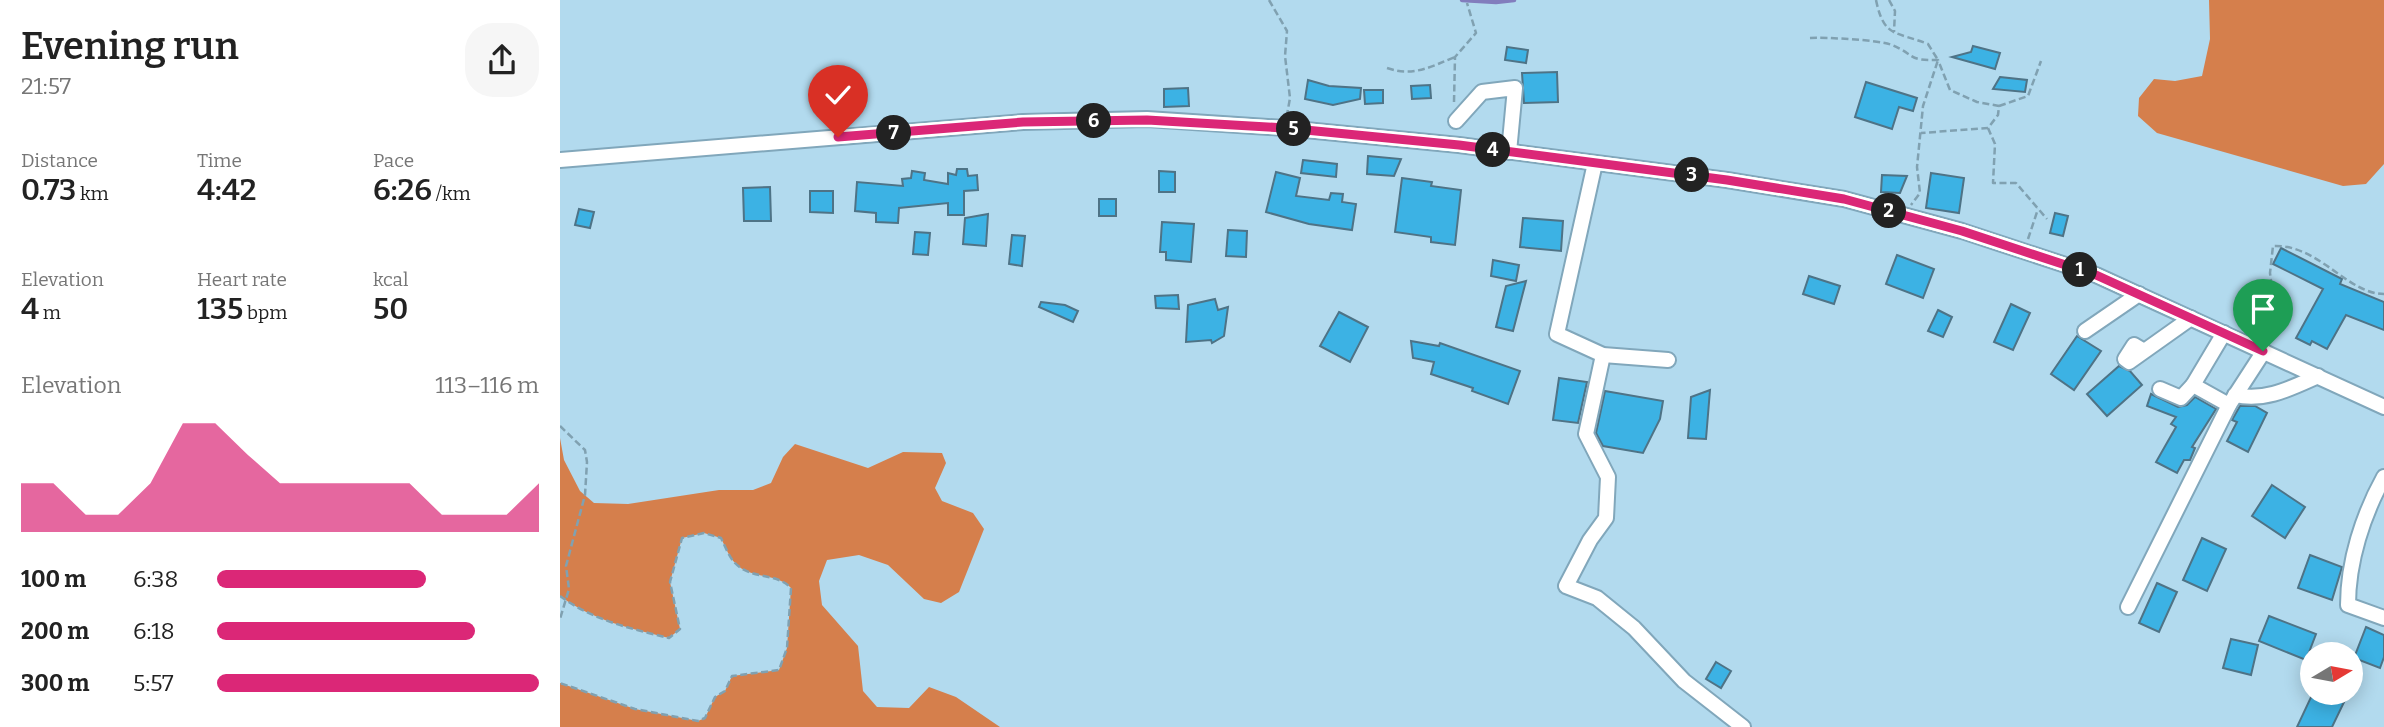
<!DOCTYPE html>
<html lang="en">
<head>
<meta charset="utf-8">
<style>
  body { margin:0; font-family:Bitter,serif; background:#f6f6f6; color:#222; height:100vh; display:flex; flex-direction:column; font-size:26px; white-space:nowrap }
  * { box-sizing:border-box; margin:0 }
  p { font-size:23px; color:#767676 }
  .icon { flex:none; width:38px; height:38px; fill:none; stroke:currentColor; stroke-width:2; stroke-linecap:round; stroke-linejoin:round }
  .map { position:relative; flex:1; overflow:hidden }
  .side { display:flex; flex-direction:column; background:#fff; width:560px }
  .side>* { flex:none }
  .needle { width:46px; rotate:80deg }
  .controls { position:absolute; left:1740px; top:642px; display:grid; gap:14px }
  .controls a { display:grid; place-items:center; width:63px; height:63px; border-radius:50%; background:#fff; box-shadow:0 4px 18px #0003; font-size:35px }
  .pin { position:absolute; display:grid; place-items:center; width:60px; height:60px; color:#fff; margin:-72px -30px; border-radius:50% 50% 50% 0; rotate:-45deg; box-shadow:0 0 7px #0007 }
  .pin .icon { rotate:45deg }
  .km { position:absolute; width:35px; height:35px; margin:-18px; border-radius:50%; background:#222; color:#fff; font-size:19px; line-height:35px; text-align:center }
  .round { display:grid; place-items:center; flex:none; width:74px; height:74px; border-radius:28px; background:#f6f6f6 }
  .overview { display:flex; align-items:center; justify-content:space-between; height:119px; padding:0 21px }
  h1 { font-size:38px; font-weight:600; line-height:52px }
  .stats { display:grid; grid-template-columns:repeat(3,1fr); gap:10px; height:119px; padding:7px 21px }
  .stats div { display:grid; align-content:center }
  .stats b { font-size:30px; font-weight:600 }
  .stats small { font-size:19px; font-weight:400 }
  .stats p { font-size:19px }
  .chart { height:196px; padding:14px 21px }
  .chart p { display:flex; justify-content:space-between }
  .chart svg { width:100%; height:126px; margin-top:7px; fill:#db2777; opacity:.7 }
  ul { padding:0 21px; list-style:none; font-size:23px }
  li { display:grid; grid-template-columns:112px 84px 1fr; align-items:center; height:52px }
  li i { height:18px; border-radius:9px; background:#db2777 }
  main { display:flex; flex:1; min-height:0 }
  .map>svg:first-child { display:block }
  .forest { fill:#d57f4c }
  .lines { fill:none; stroke-linecap:round; stroke-linejoin:round }
  .stream { stroke:#827dbd; stroke-width:4.5 }
  .building { fill:#3cb2e4; stroke:#4e7386; stroke-width:2 }
  .minor-casing { stroke:#81a7bb; stroke-width:18 }
  .path { stroke:#80a1b1; stroke-width:2.5; stroke-dasharray:7 3.5; stroke-linecap:butt }
  .minor { stroke:#fff; stroke-width:14 }
  .route-casing { stroke:#fff; stroke-width:14 }
  .route { stroke:#db2777; stroke-width:9 }
</style>
</head>
<body>
<main>
<section class="side">
<div class="overview"><div><h1>Evening run</h1><p>21:57</p></div><a class="round"><svg class="icon" aria-label="share" viewBox="0 0 24 24"><path d="M12 15V3M7 8l5-5 5 5M5 13v7h14v-7"/></svg></a></div>
<div class="stats">
<div><p>Distance</p><b>0.73<small> km</small></b></div>
<div><p>Time</p><b>4:42</b></div>
<div><p>Pace</p><b>6:26<small> /km</small></b></div>
</div>
<div class="stats">
<div><p>Elevation</p><b>4<small> m</small></b></div>
<div><p>Heart rate</p><b>135<small> bpm</small></b></div>
<div><p>kcal</p><b>50</b></div>
</div>
<div class="chart"><p><span>Elevation</span>113–116 m</p>
<svg viewBox="0 0 160 44" preserveAspectRatio="none"><path d="M0 44V27L10 27L20 38L30 38L40 27L50 6L60 6L70 17L80 27L90 27L100 27L110 27L120 27L130 38L140 38L150 38L160 27V44z"/></svg>
</div>
<ul>
<li><b>100 m</b>6:38<i style="width:65%"></i></li>
<li><b>200 m</b>6:18<i style="width:80%"></i></li>
<li><b>300 m</b>5:57<i style="width:100%"></i></li>
</ul>
</section>
<div class="map">
<svg width="1824" height="727" viewBox="0 0 1824 727">
  <rect width="100%" height="100%" fill="#b2daee"/>
  <g class="forest">
    <path d="M1649 0H1824V164L1806 184 1783 186 1597 133 1578 116 1579 98 1594 79 1615 81 1642 76 1650 39Z"/>
    <path d="M0 438 4 460 20 491 34 503 68 504 159 490H193L211 483 223 457 235 444 308 468 343 452 382 453 386 463 375 488 382 501 413 513 424 529 399 592 381 603 364 599 328 565 299 555 267 560 259 581 262 605 298 646 303 691 317 707 349 708 369 687 396 697 440 727H0V683L75 709 138 721 145 718 155 697 165 691 172 676 219 670 227 648 231 588C216 572 191 580 175 563 169 557 165 546 161 538L144 533 122 538 110 582 120 629 109 638C72 629 32 620 0 596Z"/>
  </g>
  <g class="lines">
    <path class="stream" d="M902 0 936 2 954 0"/>
  </g>
  <g class="building">
    <path d="M1413 46 1440 53 1435 69 1392 57 1411 52Z"/>
    <path d="M947 47 968 50 966 63 945 60Z"/>
    <path d="M997 72 998 102 964 103 962 73Z"/>
    <path d="M1440 77 1467 80 1465 92 1433 89Z"/>
    <path d="M748 80 769 86 801 88 800 99 773 105 745 99Z"/>
    <path d="M1306 82 1357 98 1353 111 1339 107 1332 129 1295 117Z"/>
    <path d="M870 85 871 98 852 99 851 86Z"/>
    <path d="M628 88 629 106 604 107V89Z"/>
    <path d="M804 90H823V103L805 104Z"/>
    <path d="M808 156 841 159 834 176 807 174Z"/>
    <path d="M743 160 777 164 776 177 741 173Z"/>
    <path d="M397 169H407L408 176 417 175 418 190 404 191V215H388V203L339 208 338 223 316 222V213L295 211 297 182 343 186 342 179 351 178 352 171 365 173 364 180 388 184V173L396 175Z"/>
    <path d="M599 171 615 172V192H599Z"/>
    <path d="M716 172 740 178 736 196 769 200 771 193 783 194 782 202 796 204 792 230 749 224 706 212Z"/>
    <path d="M1371 173 1404 178 1399 213 1366 208Z"/>
    <path d="M1322 175 1347 176 1340 193 1321 192Z"/>
    <path d="M842 178 872 182 871 186 901 190 895 245 871 242V237L835 232Z"/>
    <path d="M210 187 211 221H184L183 188Z"/>
    <path d="M250 191H273V213L250 212Z"/>
    <rect x="539" y="199" width="17" height="17"/>
    <path d="M19 209 34 212 30 228 15 225Z"/>
    <path d="M1495 213 1508 216 1503 236 1490 233Z"/>
    <path d="M428 214 426 246 403 244 405 218Z"/>
    <path d="M963 218 1003 221 1001 251 960 247Z"/>
    <path d="M602 222 634 224 631 262 606 260V252H600Z"/>
    <path d="M668 230 687 231 686 257 666 256Z"/>
    <path d="M355 232 370 233 368 255 353 254Z"/>
    <path d="M452 235 465 236 462 266 449 264Z"/>
    <path d="M1721 248 1782 279 1780 284 1824 302V330L1786 315 1767 349 1752 341 1750 345 1736 338 1763 289 1713 264Z"/>
    <path d="M1337 255 1374 269 1363 298 1326 284Z"/>
    <path d="M933 260 959 265 956 281 931 276Z"/>
    <path d="M1249 276 1280 286 1274 304 1243 294Z"/>
    <path d="M966 281 953 331 936 327 946 286Z"/>
    <path d="M618 295 619 309 596 308 595 296Z"/>
    <path d="M655 299 658 310 668 307 664 336 652 343 651 340 626 342 628 305Z"/>
    <path d="M481 302 505 305 518 311 513 322 479 307Z"/>
    <path d="M1451 304 1470 313 1453 350 1434 342Z"/>
    <path d="M1378 310 1392 317 1383 337 1368 331Z"/>
    <path d="M779 312 808 327 790 362 760 346Z"/>
    <path d="M1517 336 1541 351 1514 390 1491 374Z"/>
    <path d="M851 341 879 346 880 343 960 371 948 404 912 391 913 388 871 374 874 362 853 358Z"/>
    <path d="M1559 366 1570 371 1582 385 1547 416 1527 394Z"/>
    <path d="M999 378 1027 382 1018 423 993 420Z"/>
    <path d="M1150 390 1146 439 1128 438 1131 397Z"/>
    <path d="M1045 391 1103 401 1100 419 1083 453 1043 446 1036 433Z"/>
    <path d="M1591 394 1618 407 1627 405 1635 397 1656 409 1632 447 1635 448 1630 460H1624L1617 473 1596 462 1616 427 1611 424 1616 417 1587 406Z"/>
    <path d="M1680 406H1695L1707 413 1688 452 1667 441 1677 422 1672 420Z"/>
    <path d="M1712 485 1745 507 1725 538 1692 516Z"/>
    <path d="M1642 538 1666 549 1647 591 1623 580Z"/>
    <path d="M1750 555 1782 567 1772 600 1738 588Z"/>
    <path d="M1597 583 1617 592 1599 632 1579 623Z"/>
    <path d="M1709 616 1756 634 1746 660 1699 641Z"/>
    <path d="M1806 627 1824 635V657L1820 668 1794 658Z"/>
    <path d="M1671 639 1698 645 1691 675 1663 668Z"/>
    <path d="M1156 662 1171 671 1161 688 1146 679Z"/>
    <path d="M1764 693H1775L1786 698 1772 727H1737L1752 695 1760 699Z"/>
  </g>
  <g class="lines">
    <g class="minor-casing">
      <g id="minor">
        <path d="M896 121 922 92 955 88 949 152"/>
        <path d="M0 160 463 122 587 119 725 128 899 145 1167 180 1284 199 1402 231 1536 275 1824 407"/>
        <path d="M1035 163 997 334 1043 355 1108 360"/>
        <path d="M1525 331 1579 294"/>
        <path d="M1584 351 1574 345 1565 359 1569 362 1631 318"/>
        <path d="M1043 355 1026 434 1048 477 1046 518 1030 540 1006 586 1037 598 1074 628 1124 681 1183 727"/>
        <path d="M1633 385 1664 333"/>
        <path d="M1600 389 1621 398 1633 385 1669 405"/>
        <path d="M1675 395C1705 402 1731 388 1758 376"/>
        <path d="M1824 477C1803 515 1788 561 1788 605L1824 618"/>
        <path d="M1568 607 1669 405 1704 351"/>
      </g>
    </g>
    <g class="path">
      <path d="M709 0 727 31 725 56 730 98 727 115"/>
      <path d="M1316 0C1324 38 1335 31 1368 44L1378 60 1363 106 1357 167 1360 193 1351 205"/>
      <path d="M1329 0 1335 11 1334 32"/>
      <path d="M1250 38C1265 37 1320 40 1332 45 1356 55 1347 61 1378 60L1390 90 1417 102 1439 106 1438 115 1428 128 1361 133"/>
      <path d="M827 68C853 77 870 67 895 57"/>
      <path d="M894 102 895 57 916 33 907 3"/>
      <path d="M1439 106 1468 96 1481 61"/>
      <path d="M1428 128 1435 144 1433 183H1456L1487 219"/>
      <path d="M1468 239 1478 209"/>
      <path d="M1707 337 1715 312 1710 273 1713 246C1759 244 1787 294 1824 294"/>
      <path d="M0 426 25 450 27 462 25 495 6 566 9 589 0 619"/>
      <path d="M0 596C32 620 72 629 109 638L120 629 110 582 122 538 144 533 161 538C165 546 169 557 175 563 191 580 216 572 231 588L227 648 219 670 172 676 165 691 155 697 145 718 138 721 75 709 0 683"/>
    </g>
    <use href="#minor" class="minor"/>
  </g>
  <g class="lines">
    <g class="route-casing">
      <path id="route" d="M278 137 463 122 587 120 725 128 899 145 1167 180 1284 199 1402 231 1536 275 1703 351"/>
    </g>
    <use href="#route" class="route"/>
  </g>
</svg>
<div class="controls">
<a><svg class="needle" viewBox="-14 -14 28 28"><path d="M0-13l5 13h-10z" fill="#e53935"/><path d="M0 13l5-13h-10z" fill="#767676"/></svg></a>
</div>
<div class="pin" style="left:1703px;top:351px;background:#1e9e55"><svg class="icon" aria-label="arrive" viewBox="0 0 24 24"><path d="M6 21V4h12l-3 4 3 4H6"/></svg></div>
<div class="pin" style="left:278px;top:137px;background:#d93025"><svg class="icon" aria-label="check" viewBox="0 0 24 24"><path d="M5 12l5 5 9-10"/></svg></div>
<b class="km" style="left:1520px;top:270px">1</b>
<b class="km" style="left:1329px;top:211px">2</b>
<b class="km" style="left:1132px;top:175px">3</b>
<b class="km" style="left:933px;top:150px">4</b>
<b class="km" style="left:734px;top:129px">5</b>
<b class="km" style="left:534px;top:121px">6</b>
<b class="km" style="left:334px;top:133px">7</b>
</div>
</main>
</body>
</html>
